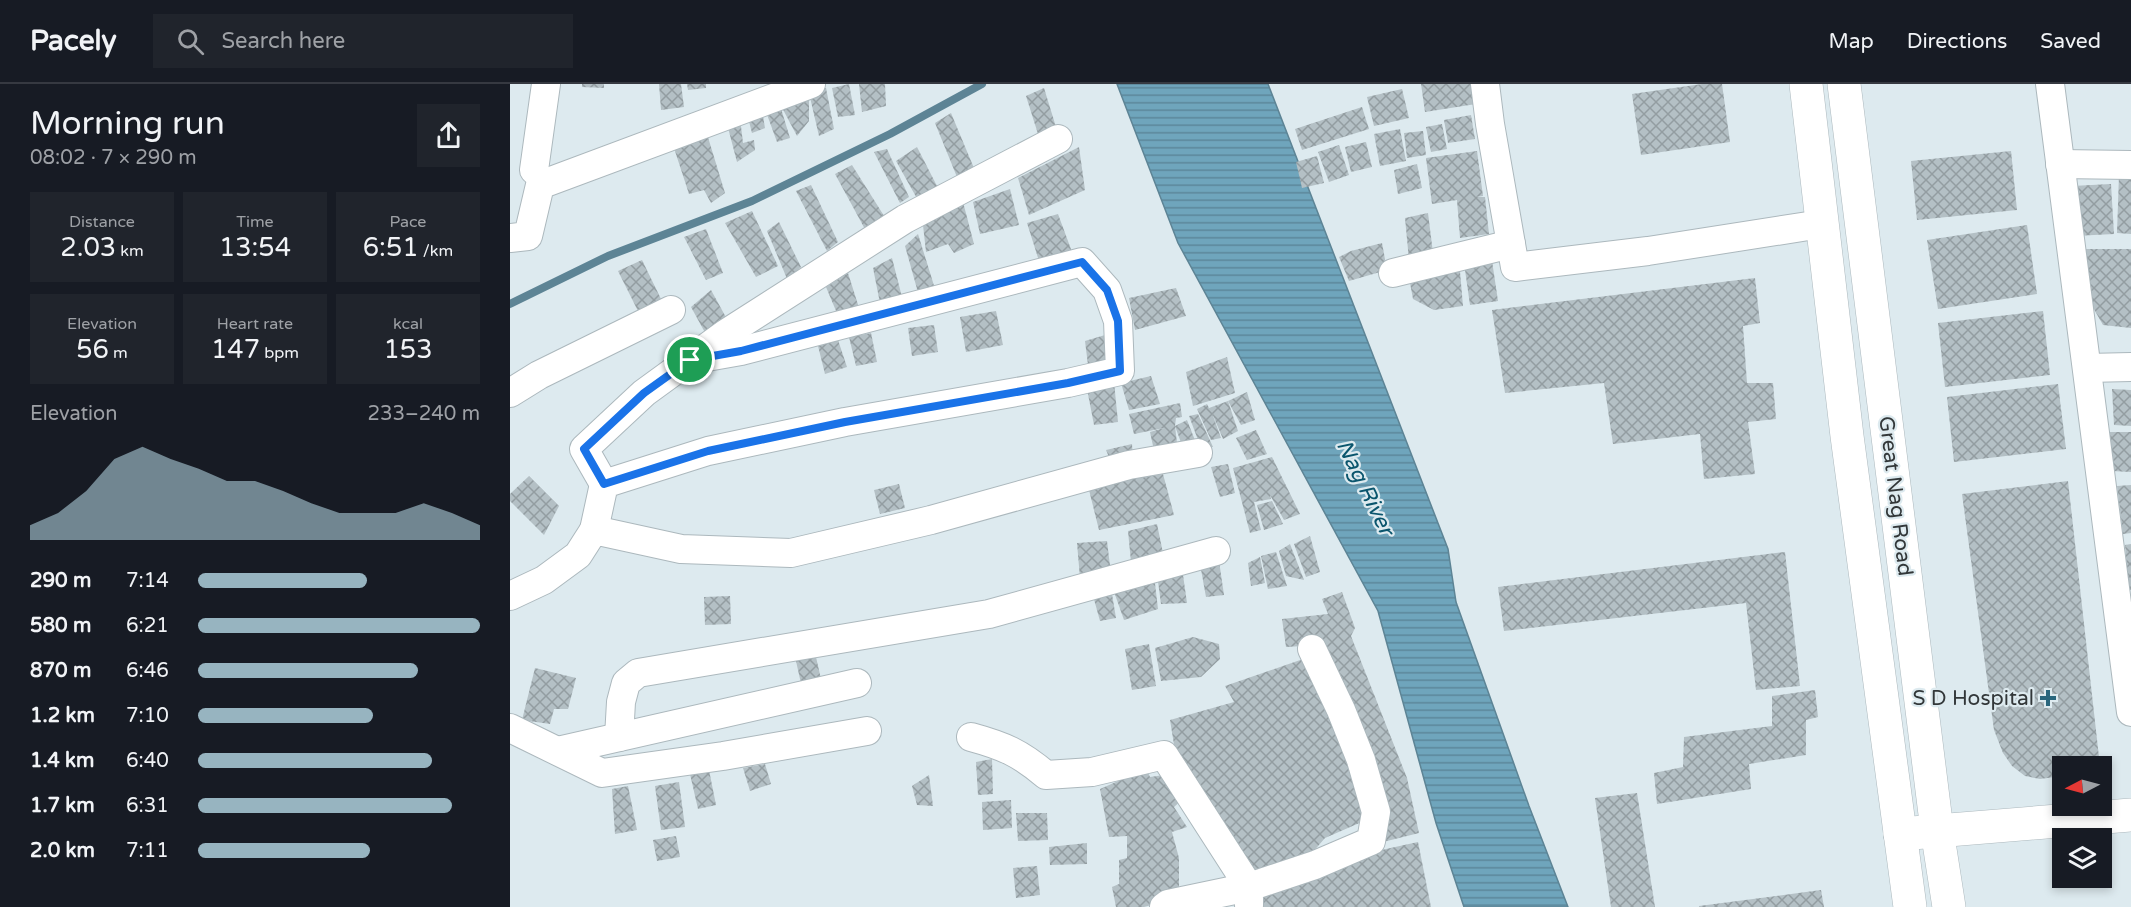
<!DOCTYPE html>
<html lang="en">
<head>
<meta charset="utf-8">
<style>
  body { margin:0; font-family:"Varela Round",sans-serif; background:#20242c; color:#f1f3f6; height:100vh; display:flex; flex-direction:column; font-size:22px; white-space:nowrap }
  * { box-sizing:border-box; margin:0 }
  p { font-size:20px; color:#9ea1a6 }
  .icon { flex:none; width:33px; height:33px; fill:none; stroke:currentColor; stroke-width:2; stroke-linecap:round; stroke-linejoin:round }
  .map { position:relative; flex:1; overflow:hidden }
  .panel { display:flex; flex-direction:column; background:#171b24; width:510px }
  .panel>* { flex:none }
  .needle { width:39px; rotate:264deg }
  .fabs { position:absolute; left:1542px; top:672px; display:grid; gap:12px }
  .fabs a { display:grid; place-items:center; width:60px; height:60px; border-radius:0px; background:#171b24; box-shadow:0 3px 9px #0003; font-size:30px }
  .pin { position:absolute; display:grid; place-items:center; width:51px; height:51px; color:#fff; margin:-26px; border:3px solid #fff; border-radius:50%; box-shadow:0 2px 6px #0007 }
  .round { display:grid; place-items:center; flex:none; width:63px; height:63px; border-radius:0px; background:#20242c }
  .head { display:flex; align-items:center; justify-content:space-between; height:102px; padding:0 30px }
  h1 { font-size:33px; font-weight:600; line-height:45px }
  .metrics { display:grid; grid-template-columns:repeat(3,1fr); gap:9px; height:102px; padding:6px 30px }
  .metrics div { display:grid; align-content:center; border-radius:0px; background:#20242c; text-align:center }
  .metrics b { font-size:26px; font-weight:600 }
  .metrics small { font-size:16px; font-weight:400 }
  .metrics p { font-size:16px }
  .chart { height:168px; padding:12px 30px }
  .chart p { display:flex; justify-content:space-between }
  .chart svg { width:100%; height:108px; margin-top:6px; fill:#97b4c0; opacity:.7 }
  ul { padding:0 30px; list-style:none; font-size:20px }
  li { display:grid; grid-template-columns:96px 72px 1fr; align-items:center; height:45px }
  li i { height:15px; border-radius:8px; background:#97b4c0 }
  header { display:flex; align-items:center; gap:36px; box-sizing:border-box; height:84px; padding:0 30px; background:#171b24; border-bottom:2px solid #363941 }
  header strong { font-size:28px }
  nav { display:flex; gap:33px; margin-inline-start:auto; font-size:21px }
  .search { width:420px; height:54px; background:#20242c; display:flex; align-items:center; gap:15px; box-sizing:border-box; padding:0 21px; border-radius:0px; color:#9ea1a6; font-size:22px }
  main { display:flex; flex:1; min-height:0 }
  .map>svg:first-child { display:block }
  .water { fill:url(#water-rules); stroke:#5d8495; stroke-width:1.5 }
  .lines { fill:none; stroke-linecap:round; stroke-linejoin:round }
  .stream { stroke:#5d8495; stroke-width:8 }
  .building { fill:url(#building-cross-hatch) }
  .minor-casing { stroke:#acb8bd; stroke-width:30 }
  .tertiary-casing { stroke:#acb8bd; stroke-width:34 }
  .secondary-casing { stroke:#acb8bd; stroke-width:34 }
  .minor { stroke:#fff; stroke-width:28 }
  .tertiary { stroke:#fff; stroke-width:33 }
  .secondary { stroke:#fff; stroke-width:33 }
  .route-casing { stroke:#fff; stroke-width:12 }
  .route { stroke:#1a73e8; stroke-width:8 }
  .poi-dot { fill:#29667d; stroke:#ddeaef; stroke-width:2 }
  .labels { text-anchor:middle; stroke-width:4.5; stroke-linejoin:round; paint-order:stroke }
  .street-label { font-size:21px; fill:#323739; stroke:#ddeaef }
  .poi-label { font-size:21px; fill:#323739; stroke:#ddeaef; text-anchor:end }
  .water-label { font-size:22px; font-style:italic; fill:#0a556d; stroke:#ddeaef }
</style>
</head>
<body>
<header>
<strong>Pacely</strong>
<div class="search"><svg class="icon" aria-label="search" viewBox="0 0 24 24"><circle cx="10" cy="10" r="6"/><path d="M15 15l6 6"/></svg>Search here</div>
<nav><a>Map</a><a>Directions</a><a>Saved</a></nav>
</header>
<main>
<section class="panel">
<div class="head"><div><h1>Morning run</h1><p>08:02 · 7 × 290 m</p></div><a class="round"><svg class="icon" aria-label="share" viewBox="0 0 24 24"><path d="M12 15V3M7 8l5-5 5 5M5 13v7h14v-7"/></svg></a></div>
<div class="metrics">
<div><p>Distance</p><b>2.03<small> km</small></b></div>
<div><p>Time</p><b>13:54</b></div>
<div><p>Pace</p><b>6:51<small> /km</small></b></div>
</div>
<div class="metrics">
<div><p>Elevation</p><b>56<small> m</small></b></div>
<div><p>Heart rate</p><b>147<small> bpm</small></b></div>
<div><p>kcal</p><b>153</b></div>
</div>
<div class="chart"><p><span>Elevation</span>233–240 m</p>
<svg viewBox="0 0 160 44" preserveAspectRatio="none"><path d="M0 44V38L10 33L20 24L30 11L40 6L50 11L60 15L70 20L80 20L90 24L100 29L110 33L120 33L130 33L140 29L150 33L160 38V44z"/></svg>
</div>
<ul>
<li><b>290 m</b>7:14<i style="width:60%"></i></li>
<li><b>580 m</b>6:21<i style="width:100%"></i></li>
<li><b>870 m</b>6:46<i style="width:78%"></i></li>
<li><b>1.2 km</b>7:10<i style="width:62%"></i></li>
<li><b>1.4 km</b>6:40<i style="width:83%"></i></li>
<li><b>1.7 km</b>6:31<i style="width:90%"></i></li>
<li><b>2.0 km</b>7:11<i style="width:61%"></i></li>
</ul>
</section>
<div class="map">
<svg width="1621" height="823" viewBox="0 0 1621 823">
  <defs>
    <pattern id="water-rules" width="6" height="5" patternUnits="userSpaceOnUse" patternTransform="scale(1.5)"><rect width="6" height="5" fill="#6fa5bc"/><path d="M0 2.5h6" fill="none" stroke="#5c879a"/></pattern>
    <pattern id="building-cross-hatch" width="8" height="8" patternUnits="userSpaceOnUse" patternTransform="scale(1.5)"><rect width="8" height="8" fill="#b4c0c5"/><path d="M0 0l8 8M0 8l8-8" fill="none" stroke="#939da1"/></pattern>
  </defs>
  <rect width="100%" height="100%" fill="#ddeaef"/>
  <path class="water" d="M607 0H758L938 465 946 518 1019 722 1058 823H954L926 739 868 527 668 159Z"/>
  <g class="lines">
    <path class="stream" d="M0 220 98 172 242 117 380 50 472 0"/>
  </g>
  <g class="building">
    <path d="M72 0H94V4L72 3Z"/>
    <path d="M149 0H171L174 23 151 26Z"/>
    <path d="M177 0H196V4L178 6Z"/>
    <path d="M339 0 345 31 328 33 322 4Z"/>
    <path d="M349 0H375L376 22 352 28Z"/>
    <path d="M911 0H963L966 20 915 28Z"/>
    <path d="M1192 0H1212L1220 58 1131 71 1122 10Z"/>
    <path d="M316 4 324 45 309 52 299 9Z"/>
    <path d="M534 4 546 43 528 50 516 12Z"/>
    <path d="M892 5 899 34 864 42 857 13Z"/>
    <path d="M299 9V37L287 52 269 18Z"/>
    <path d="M269 18 280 54 267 58 255 25Z"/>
    <path d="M251 21 255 44 242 49 236 26Z"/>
    <path d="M852 23 859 45 792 66 785 45Z"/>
    <path d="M441 29 466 89 447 93 425 39Z"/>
    <path d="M961 31 965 55 938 59 934 36Z"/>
    <path d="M230 34 233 59 244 56 245 66 227 78 217 40Z"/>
    <path d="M932 40 937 65 921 68 916 43Z"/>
    <path d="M890 45 896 77 870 82 864 50Z"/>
    <path d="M913 47 916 71 897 74 894 49Z"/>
    <path d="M197 50 215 109 201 119 194 106 179 110 163 61Z"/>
    <path d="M856 58 862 83 841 88 835 63Z"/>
    <path d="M829 61 839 91 819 98 808 68Z"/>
    <path d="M407 63 428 104 409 118 386 77Z"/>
    <path d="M569 63 575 106 519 131 508 94Z"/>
    <path d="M377 65 399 113 390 119 364 68Z"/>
    <path d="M967 67 973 112 966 113H975L979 150 950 154 947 116 922 120 916 74Z"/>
    <path d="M1501 67 1507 126 1407 136 1401 77Z"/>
    <path d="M807 72 814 99 792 104 786 78Z"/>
    <path d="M907 80 912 104 888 110 884 86Z"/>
    <path d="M342 81 376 135 356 147 325 90Z"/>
    <path d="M1609 90H1621V150L1607 149Z"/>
    <path d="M1601 100 1604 150 1564 152 1562 102Z"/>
    <path d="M301 101 328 158 317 167 286 107Z"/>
    <path d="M500 105 509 141 470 150 463 118Z"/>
    <path d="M453 118 464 160 444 169 438 160 416 168 413 141Z"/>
    <path d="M242 127 268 182 246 193 215 139Z"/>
    <path d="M918 129 923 169 899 176 895 134Z"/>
    <path d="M548 130 565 176 530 180 517 139Z"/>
    <path d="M269 138 291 183 278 197 257 147Z"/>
    <path d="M1517 141 1527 210 1428 225 1417 156Z"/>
    <path d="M196 145 213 189 196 196 174 153Z"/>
    <path d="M408 150 426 208 409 212 395 162Z"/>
    <path d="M872 159 877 186 839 197 829 173 841 167Z"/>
    <path d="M1573 165H1621V244L1593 241 1581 220Z"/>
    <path d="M981 170 988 217 960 221 953 172Z"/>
    <path d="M382 174 393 217 370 219 363 184Z"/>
    <path d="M132 176 151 215 128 227 108 187Z"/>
    <path d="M949 176 953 222 924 226 903 215 898 188Z"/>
    <path d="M338 189 350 227 329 234 316 203Z"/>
    <path d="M1245 194 1250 239 1233 242 1237 299H1263L1266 335 1238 338 1245 390 1194 395 1190 350 1103 360 1094 299 995 309 982 226Z"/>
    <path d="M666 204 676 232 625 246 619 214Z"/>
    <path d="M201 206 218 237 198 254 181 223Z"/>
    <path d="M486 227 493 261 456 268 450 233Z"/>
    <path d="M1533 227 1540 291 1435 303 1428 239Z"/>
    <path d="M424 241 428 268 402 272 398 244Z"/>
    <path d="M605 248 606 285 579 289 575 257Z"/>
    <path d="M361 249 367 278 346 282 339 253Z"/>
    <path d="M328 256 337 283 315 290 308 262Z"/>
    <path d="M717 273 725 309 683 322 676 288Z"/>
    <path d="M641 292 650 320 619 326 611 299Z"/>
    <path d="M604 298 608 338 584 341 577 305Z"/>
    <path d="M1548 300 1556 365 1444 378 1437 313Z"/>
    <path d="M1602 305 1621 306V342L1604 341Z"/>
    <path d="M737 308 745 336 731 341 718 317Z"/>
    <path d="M718 317 728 347 713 355 702 329 711 354 701 356 687 325 697 320 699 324Z"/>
    <path d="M670 319 672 333 666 334 665 342 677 336 688 364 674 367 665 342 668 368 645 371 640 348 654 344 624 350 619 330Z"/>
    <path d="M688 330 703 363 691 364 679 332Z"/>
    <path d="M746 346 757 370 737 376 726 354Z"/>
    <path d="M1600 348H1621V388L1601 387Z"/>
    <path d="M622 360 623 375 602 380 596 366Z"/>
    <path d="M762 373 790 430 774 436 760 411 761 415 744 418 751 446 740 449 723 384Z"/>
    <path d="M718 380 725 409 710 413 701 383Z"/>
    <path d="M653 390 664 431 589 446 578 402Z"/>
    <path d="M19 392 49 422 34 451 0 417V410Z"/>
    <path d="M1558 397 1590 682H1552V692L1530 695 1515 692 1502 682 1493 669 1484 646 1452 410Z"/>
    <path d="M389 400 395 424 370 430 364 406Z"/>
    <path d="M1621 401V449L1613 450 1607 402Z"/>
    <path d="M762 417 773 440 754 446 747 421Z"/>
    <path d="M647 440 654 474 621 478 618 447Z"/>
    <path d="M800 452 810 488 796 493 784 460Z"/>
    <path d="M597 457 601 490 570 494 567 459Z"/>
    <path d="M780 460 794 496 776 492 769 467Z"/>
    <path d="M1621 460V506H1619L1615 461Z"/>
    <path d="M766 468 777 502 758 505 751 472Z"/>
    <path d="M1275 468 1290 602 1246 606 1236 519 994 547 988 503Z"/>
    <path d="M750 473 755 499 741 502 738 479Z"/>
    <path d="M709 477 714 511 696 513 690 480Z"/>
    <path d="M672 484 677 519 651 520 647 490Z"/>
    <path d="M644 491 648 525 614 536 602 502Z"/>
    <path d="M601 504 606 534 590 537 582 508Z"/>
    <path d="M832 508 845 544 841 552 897 694 909 749 869 759 810 561 776 563 772 535 818 530 812 515Z"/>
    <path d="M220 512 221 540 195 541 194 513Z"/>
    <path d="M683 553 709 560 710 575 691 593 651 597 645 564Z"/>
    <path d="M639 560 646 602 622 606 615 565Z"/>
    <path d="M306 573 311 595 292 604 286 577Z"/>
    <path d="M796 574 842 677 854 737 815 754 802 769 743 794 666 673 660 636 724 618 715 602Z"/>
    <path d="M25 584 66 594 58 625H44L40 640 12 636Z"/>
    <path d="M1305 606 1308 633 1296 636V671L1239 680 1241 705 1147 720 1144 689 1173 683 1174 653 1262 642V612Z"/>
    <path d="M482 675 483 710 468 711 466 678Z"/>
    <path d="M255 680 261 700 240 707 233 684Z"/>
    <path d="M635 682 640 693 654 691 674 714 664 723 677 743 662 748 669 774V803L649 819 634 823H606L602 803 609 800V776L617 774V752L599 753 590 705 615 694Z"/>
    <path d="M199 686 206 721 188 725 180 690Z"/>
    <path d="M419 691 423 722 407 721 402 702Z"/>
    <path d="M169 698 175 743 151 746 145 702Z"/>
    <path d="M118 702 127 746 105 750 102 705Z"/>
    <path d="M1127 709 1145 823H1101L1085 714Z"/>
    <path d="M501 716 502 744 473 746 472 718Z"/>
    <path d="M506 729H537L538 756 508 757Z"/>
    <path d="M166 752 170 773 147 777 143 756Z"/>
    <path d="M908 758 921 823H747L746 811 853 770Z"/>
    <path d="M577 759V780L540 781 539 763Z"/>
    <path d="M527 782 530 811 506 814 503 784Z"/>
    <path d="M1311 806 1314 823H1189V822Z"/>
  </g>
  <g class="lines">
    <g class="minor-casing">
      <g id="minor">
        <path d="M975 0 980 40 1005 183 1138 167 1311 140"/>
        <path d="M1540 0 1621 628"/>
        <path d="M1550 80 1621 81"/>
        <path d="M24 86 36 0"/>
        <path d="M0 154 18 152 30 101 301 0"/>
        <path d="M883 189 1001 160"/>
        <path d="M1577 284 1621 283"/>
        <path d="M0 309 29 291 161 226"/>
        <path d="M94 400 74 365 134 309 215 250 395 135 548 55"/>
        <path d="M84 446 94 400 198 367 335 338 558 299 610 287 608 237 597 206 572 178 231 267 180 276"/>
        <path d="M0 512 34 496 68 471 84 446 171 465 281 469 421 436 619 381 688 369"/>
        <path d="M0 644 92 689 213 672 357 647"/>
        <path d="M109 653 111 618 116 599 128 589 479 530 706 467"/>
        <path d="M461 653C494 662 510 669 536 691L582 688 654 671 739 803 658 820 654 823"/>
        <path d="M48 667 347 599"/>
        <path d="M739 821V803L805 781 861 757 866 728 851 676 831 626 802 565"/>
      </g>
    </g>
    <g class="tertiary-casing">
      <path id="tertiary" d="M1390 750 1621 731"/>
    </g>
    <g class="secondary-casing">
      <g id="secondary">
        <path d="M1296 0 1337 352 1400 823"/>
        <path d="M1334 0 1427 746 1439 823"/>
      </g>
    </g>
    <use href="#minor" class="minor"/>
    <use href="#tertiary" class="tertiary"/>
    <use href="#secondary" class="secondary"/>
  </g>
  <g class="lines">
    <g class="route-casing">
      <path id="route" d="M572 178 597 206 608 237 610 287 558 299 335 338 198 367 94 400 74 365 134 309 180 276 231 267Z"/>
    </g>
    <use href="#route" class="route"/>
  </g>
  <path class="poi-dot" d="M1535 605h6v6h6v6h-6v6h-6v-6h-6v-6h6z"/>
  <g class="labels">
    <g class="street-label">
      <text transform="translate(1386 412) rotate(83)" y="7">Great Nag Road</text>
    </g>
    <g class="poi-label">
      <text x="1524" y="621">S D Hospital</text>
    </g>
    <g class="water-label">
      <text transform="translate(856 403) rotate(64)" y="8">Nag River</text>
    </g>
  </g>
</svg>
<div class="fabs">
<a><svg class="needle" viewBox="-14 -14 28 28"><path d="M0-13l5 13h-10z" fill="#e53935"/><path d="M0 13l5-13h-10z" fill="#9ea1a6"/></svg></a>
<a><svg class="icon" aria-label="layers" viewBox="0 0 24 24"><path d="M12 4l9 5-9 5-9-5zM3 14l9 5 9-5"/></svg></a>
</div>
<div class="pin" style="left:180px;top:276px;background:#1e9e55"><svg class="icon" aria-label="arrive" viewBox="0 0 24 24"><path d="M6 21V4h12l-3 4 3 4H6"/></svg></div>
</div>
</main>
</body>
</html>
